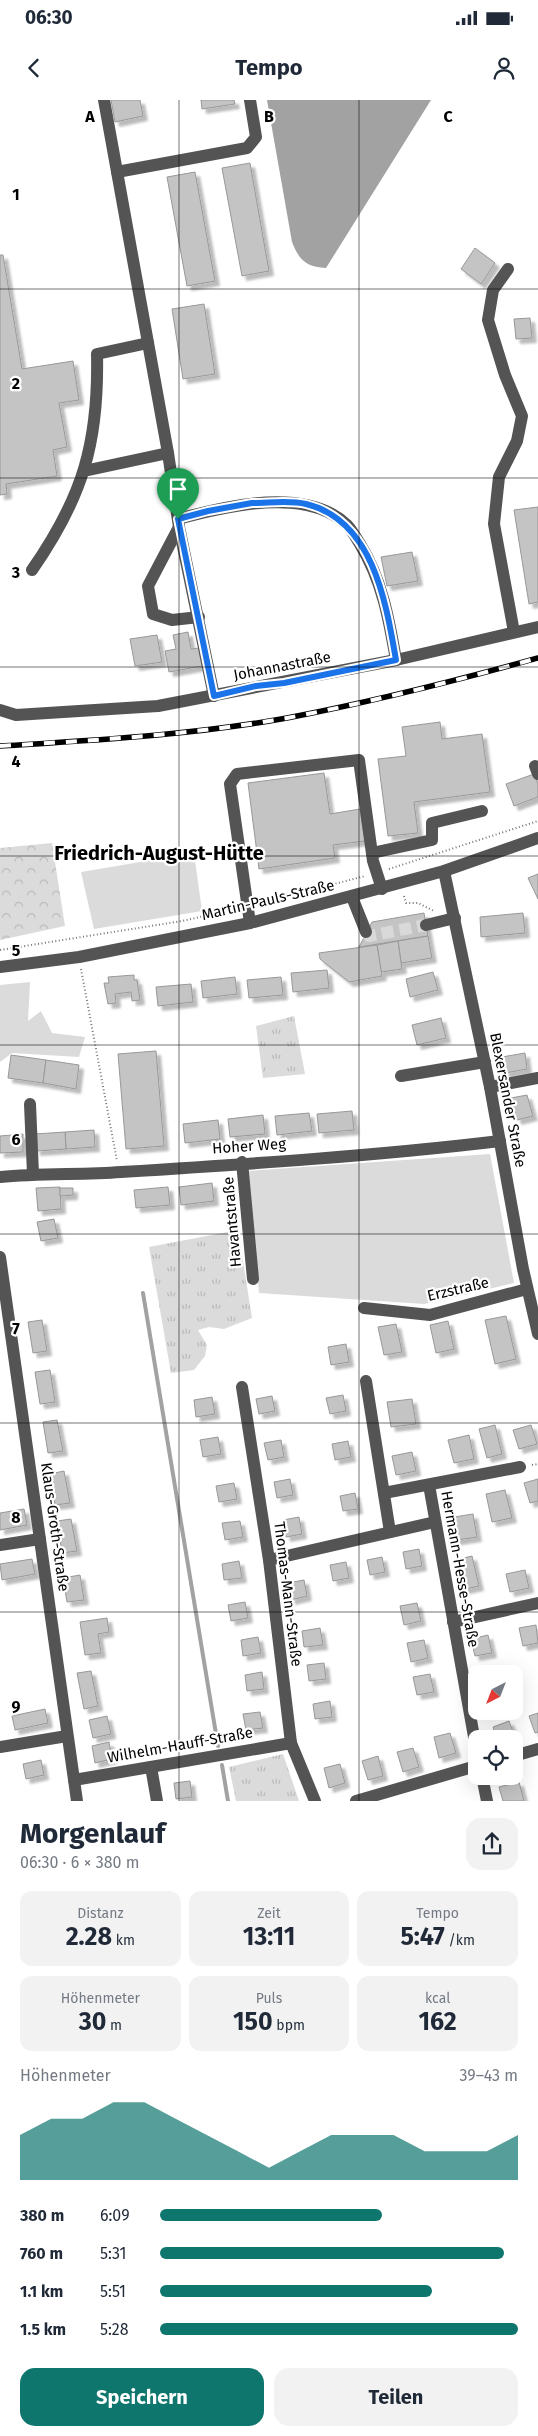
<!DOCTYPE html>
<html lang="de">
<head>
<meta charset="utf-8">
<style>
  body { margin:0; font-family:"Fira Sans",sans-serif; background:#f2f2f3; color:#1f2937; height:100vh; display:flex; flex-direction:column; font-size:19px; white-space:nowrap }
  * { box-sizing:border-box; margin:0 }
  p { font-size:16px; color:#747a83 }
  .icon { flex:none; width:28px; height:28px; fill:none; stroke:currentColor; stroke-width:2; stroke-linecap:round; stroke-linejoin:round }
  .map { position:relative; height:1701px; overflow:hidden }
  .details { display:flex; flex-direction:column; background:#fff; flex:1 }
  .details>* { flex:none }
  .needle { width:32px; rotate:222deg }
  .controls { position:absolute; left:468px; top:1565px; display:grid; gap:10px }
  .controls a { display:grid; place-items:center; width:55px; height:55px; border-radius:10px; background:#fff; box-shadow:0 5px 20px #0002; font-size:25px }
  .pin { position:absolute; display:grid; place-items:center; width:42px; height:42px; color:#fff; margin:-51px -21px; border-radius:50% 50% 50% 0; rotate:-45deg; box-shadow:0 0 5px #0007 }
  .pin .icon { rotate:45deg }
  .round { display:grid; place-items:center; flex:none; width:52px; height:52px; border-radius:15px; background:#f2f2f3 }
  .summary { display:flex; align-items:center; justify-content:space-between; height:85px; padding:0 20px }
  h1 { font-size:28px; font-weight:700; line-height:38px }
  .figures { display:grid; grid-template-columns:repeat(3,1fr); gap:8px; height:85px; padding:5px 20px }
  .figures div { display:grid; align-content:center; border-radius:12px; background:#f2f2f3; text-align:center }
  .figures b { font-size:25px; font-weight:700 }
  .figures small { font-size:14px; font-weight:400 }
  .figures p { font-size:14px }
  .chart { height:140px; padding:10px 20px }
  .chart p { display:flex; justify-content:space-between }
  .chart svg { width:100%; height:90px; margin-top:5px; fill:#0f766e; opacity:.7 }
  .action { display:flex; gap:10px; margin-top:auto; padding:10px 20px }
  .action a { flex:1; height:58px; border-radius:15px; background:#0f766e; color:#fff; font-size:20px; font-weight:700; line-height:58px; text-align:center }
  .action a+a { background:#f2f2f3; color:#1f2937 }
  ul { padding:0 20px; list-style:none; font-size:16px }
  li { display:grid; grid-template-columns:80px 60px 1fr; align-items:center; height:38px }
  li i { height:12px; border-radius:6px; background:#0f766e }
  .status { display:flex; justify-content:space-between; align-items:center; height:35px; padding:0 25px; background:#fff; direction:ltr }
  .status svg { height:14px; fill:currentColor }
  header { display:flex; justify-content:space-between; align-items:center; height:65px; padding:0 20px; background:#fff; font-size:22px; font-weight:700 }
  .map>svg:first-child { display:block }
  .grass { fill:#dbdbdb }
  .forest { fill:url(#forest-crowns) }
  .park { fill:url(#park-tufts) }
  .water { fill:#a2a2a2 }
  .lines { fill:none; stroke-linecap:round; stroke-linejoin:round }
  .stream { stroke:#a2a2a2; stroke-width:4 }
  .building { fill:#c4c4c4; stroke:#989898; filter:url(#shadow) }
  .minor-tunnel { stroke:#d9d9d9; stroke-width:12; stroke-dasharray:12 6; stroke-linecap:butt }
  .path { stroke:#767676; stroke-width:2; stroke-dasharray:1 2.5; stroke-linecap:butt }
  .minor { stroke:#545454; stroke-width:12 }
  .rail-casing { stroke:#000; stroke-width:5.5 }
  .rail { stroke:#fff; stroke-width:4; stroke-dasharray:11; stroke-linecap:butt }
  .route-casing { stroke:#fff; stroke-width:10 }
  .route { stroke:#1a73e8; stroke-width:6 }
  .grid { fill:none; stroke:#000; stroke-width:1; stroke-opacity:0.55 }
  .labels { text-anchor:middle; stroke-width:4.5; stroke-linejoin:round; paint-order:stroke }
  .street-label { font-size:15px; fill:#000; stroke:#fff }
  .district-label { font-size:20px; font-weight:bold; fill:#000; stroke:#fff }
  .grid-label { font-size:16px; text-anchor:middle; font-weight:bold; fill:#000; stroke:#fff; stroke-width:4.5; stroke-linejoin:round; paint-order:stroke }
</style>
</head>
<body>
<div class="status"><b>06:30</b><svg viewBox="0 0 49 12"><path d="M0 12V9h3v3zM5 12V6h3v6zM10 12V3h3v9zM15 12V0h3v12zM26 1h20v11H26zM47 4h2v5h-2z"/></svg></div>
<header><svg class="icon" aria-label="back" viewBox="0 0 24 24"><path d="M15 5l-7 7 7 7"/></svg>Tempo<svg class="icon" aria-label="person" viewBox="0 0 24 24"><circle cx="12" cy="8" r="4"/><path d="M4 21q1-7 8-7t8 7"/></svg></header>
<div class="map">
<svg width="538" height="1701" viewBox="0 0 538 1701">
  <defs>
    <pattern id="forest-crowns" width="20" height="18" patternUnits="userSpaceOnUse" patternTransform="scale(1.25)"><rect width="20" height="18" fill="#dbdbdb"/><path d="M2 6a3 3 0 1 1 6 0M12 15a3 3 0 1 1 6 0" fill="none" stroke="#bababa"/></pattern>
    <pattern id="park-tufts" width="24" height="20" patternUnits="userSpaceOnUse" patternTransform="scale(1.25)"><rect width="24" height="20" fill="#dbdbdb"/><path d="M3 7l-1-3M5 7V3M7 7l1-3M15 17l-1-3M17 17v-4M19 17l1-3" fill="none" stroke="#bababa"/></pattern>
    <filter id="shadow"><feDropShadow dx="4.5" dy="4.5" stdDeviation="1" flood-color="#0004"/></filter>
  </defs>
  <rect width="100%" height="100%" fill="#fff"/>
  <g class="grass">
    <path d="M194 753 202 811 94 829 81 772Z"/>
    <path d="M30 882 28 921 41 911 52 933 85 937 79 957 12 953 0 962V885Z"/>
    <path d="M490 1054 514 1183 424 1204 259 1193 248 1071Z"/>
  </g>
  <path class="forest" d="M52 743 65 826 0 840V748Z"/>
  <g class="park">
    <path d="M294 916 305 974 263 978 256 926Z"/>
    <path d="M238 1130 252 1218 224 1229 209 1227 198 1230 207 1245 205 1256 194 1270 171 1273 149 1147Z"/>
    <path d="M283 1654 299 1701H236L229 1667Z"/>
  </g>
  <path class="water" d="M267 0H431L326 168C306 167 299 160 292 142Z"/>
  <g class="lines">
    <g class="stream">
      <path d="M143 1193 218 1646"/>
      <path d="M222 1665 228 1701"/>
    </g>
  </g>
  <g class="building">
    <path d="M111 0H140L143 16 115 22Z"/>
    <path d="M201 0H234L235 4 202 9Z"/>
    <path d="M250 63 269 171 242 176 222 68Z"/>
    <path d="M195 72 215 181 187 186 167 77Z"/>
    <path d="M475 148 495 163 481 184 461 169Z"/>
    <path d="M0 155H3L22 269 73 261 79 300 59 303 67 347 53 350 57 376 6 384 7 394 0 395Z"/>
    <path d="M204 204 215 274 183 279 172 209Z"/>
    <path d="M530 218 532 238 516 239 514 219Z"/>
    <path d="M538 407V502L529 504 514 410Z"/>
    <path d="M412 452 418 481 387 486 381 457Z"/>
    <path d="M188 532 191 549 199 548 202 566 169 572 165 551 176 549 173 535Z"/>
    <path d="M157 535 162 562 135 566 130 539Z"/>
    <path d="M440 622 442 639 482 634 490 692 414 702 418 733 388 736 378 659 406 656 402 627Z"/>
    <path d="M324 673 330 714 360 709 365 741 333 745 335 758 259 769 248 683Z"/>
    <path d="M534 674 538 684V697L514 706 506 684Z"/>
    <path d="M538 774V799L528 778Z"/>
    <path d="M424 813 428 836 359 847 372 822Z"/>
    <path d="M523 813 525 833 481 837 480 817Z"/>
    <path d="M428 836 432 858 401 863 398 841Z"/>
    <path d="M398 841 402 869 381 872 377 845Z"/>
    <path d="M377 845 382 876 349 882 320 859 319 853Z"/>
    <path d="M327 870 329 888 293 892 291 873Z"/>
    <path d="M433 872 438 890 410 897 406 879Z"/>
    <path d="M134 875V880H137L140 900 132 901 131 892 115 894 116 903 108 904 104 883H109L108 877Z"/>
    <path d="M235 877 237 894 203 898 201 881Z"/>
    <path d="M281 877 283 895 249 898 247 880Z"/>
    <path d="M191 884 193 902 158 906 156 887Z"/>
    <path d="M441 918 446 938 417 945 412 925Z"/>
    <path d="M156 951 164 1046 126 1049 118 954Z"/>
    <path d="M525 953 527 969 505 973 502 957Z"/>
    <path d="M11 955 46 960 43 983 8 978Z"/>
    <path d="M46 960 79 965 76 989 43 983Z"/>
    <path d="M527 995 533 1016 517 1020 511 998Z"/>
    <path d="M352 1011 354 1030 319 1033 317 1014Z"/>
    <path d="M309 1013 312 1031 277 1035 275 1016Z"/>
    <path d="M263 1015 265 1034 230 1037 228 1019Z"/>
    <path d="M218 1020 220 1039 185 1043 183 1024Z"/>
    <path d="M94 1030 95 1047 66 1049 65 1032Z"/>
    <path d="M65 1032 66 1049 36 1051 35 1034Z"/>
    <path d="M23 1034V1052L0 1053V1036Z"/>
    <path d="M212 1083 214 1101 181 1105 179 1087Z"/>
    <path d="M60 1087 61 1109 38 1111 36 1088Z"/>
    <path d="M168 1087 170 1105 136 1108 134 1090Z"/>
    <path d="M60 1088H73V1095L60 1096Z"/>
    <path d="M54 1119 58 1138 41 1141 37 1122Z"/>
    <path d="M506 1216 516 1259 495 1264 485 1220Z"/>
    <path d="M42 1220 47 1251 33 1253 28 1222Z"/>
    <path d="M448 1221 454 1249 436 1253 430 1225Z"/>
    <path d="M396 1224 402 1252 384 1255 378 1227Z"/>
    <path d="M346 1244 349 1262 331 1265 328 1247Z"/>
    <path d="M50 1270 55 1302 40 1304 35 1272Z"/>
    <path d="M343 1295 346 1311 330 1314 326 1298Z"/>
    <path d="M272 1296 275 1311 259 1314 256 1299Z"/>
    <path d="M212 1297 215 1314 196 1317 194 1300Z"/>
    <path d="M412 1299 416 1324 391 1327 387 1302Z"/>
    <path d="M57 1320 63 1351 48 1353 43 1322Z"/>
    <path d="M495 1325 502 1354 487 1358 479 1329Z"/>
    <path d="M531 1325 537 1344 519 1349 513 1330Z"/>
    <path d="M469 1335 474 1359 454 1363 448 1340Z"/>
    <path d="M218 1337 221 1354 203 1357 200 1340Z"/>
    <path d="M281 1340 284 1357 268 1360 264 1343Z"/>
    <path d="M348 1341 351 1357 335 1360 332 1344Z"/>
    <path d="M412 1352 416 1371 396 1375 392 1356Z"/>
    <path d="M64 1371 70 1403 55 1405 50 1374Z"/>
    <path d="M290 1379 293 1395 277 1398 274 1382Z"/>
    <path d="M538 1379V1401L530 1403 524 1383Z"/>
    <path d="M234 1383 237 1399 219 1402 216 1386Z"/>
    <path d="M505 1390 512 1418 492 1422 486 1394Z"/>
    <path d="M355 1393 358 1409 343 1411 340 1396Z"/>
    <path d="M24 1409 27 1425 0 1430V1413Z"/>
    <path d="M473 1414 477 1437 451 1441 448 1418Z"/>
    <path d="M299 1417 302 1434 286 1437 283 1420Z"/>
    <path d="M71 1419 77 1451 62 1453 57 1421Z"/>
    <path d="M240 1421 243 1437 225 1440 222 1423Z"/>
    <path d="M419 1449 422 1466 406 1469 403 1452Z"/>
    <path d="M472 1456 479 1486 461 1490 455 1460Z"/>
    <path d="M382 1457 385 1472 370 1475 367 1460Z"/>
    <path d="M32 1459 35 1474 2 1480 0 1464Z"/>
    <path d="M239 1461 242 1478 224 1480 222 1464Z"/>
    <path d="M346 1462 349 1478 333 1481 330 1465Z"/>
    <path d="M525 1470 529 1488 510 1492 506 1474Z"/>
    <path d="M80 1475 84 1500 67 1502 63 1478Z"/>
    <path d="M304 1480 307 1496 291 1500 288 1483Z"/>
    <path d="M245 1502 248 1518 231 1521 228 1505Z"/>
    <path d="M417 1503 421 1521 404 1525 400 1506Z"/>
    <path d="M107 1518 109 1532 98 1534 101 1553 85 1555 80 1522Z"/>
    <path d="M536 1525 538 1543 523 1546 519 1528Z"/>
    <path d="M320 1528 323 1545 304 1547 302 1531Z"/>
    <path d="M488 1535 492 1553 475 1556 471 1539Z"/>
    <path d="M258 1537 261 1553 243 1556 241 1540Z"/>
    <path d="M424 1540 428 1558 411 1562 407 1543Z"/>
    <path d="M324 1563 326 1579 309 1581 307 1565Z"/>
    <path d="M91 1571 98 1606 84 1609 77 1573Z"/>
    <path d="M262 1572 264 1589 247 1591 245 1575Z"/>
    <path d="M430 1574 434 1592 417 1595 413 1577Z"/>
    <path d="M330 1601 332 1617 315 1619 313 1604Z"/>
    <path d="M45 1609 48 1623 15 1630 12 1616Z"/>
    <path d="M260 1612 263 1628 246 1630 243 1614Z"/>
    <path d="M538 1613V1632L535 1633 529 1616Z"/>
    <path d="M107 1616 111 1634 93 1638 89 1620Z"/>
    <path d="M509 1621 515 1637 497 1639 493 1627Z"/>
    <path d="M450 1633 456 1653 439 1658 434 1637Z"/>
    <path d="M109 1642 112 1659 95 1663 92 1646Z"/>
    <path d="M413 1648 419 1667 403 1672 397 1652Z"/>
    <path d="M378 1656 383 1676 368 1680 362 1661Z"/>
    <path d="M41 1660 44 1675 26 1679 23 1664Z"/>
    <path d="M340 1664 345 1683 329 1688 324 1668Z"/>
    <path d="M190 1681 192 1697 176 1699 174 1683Z"/>
    <path d="M519 1682 524 1701H503L499 1687Z"/>
  </g>
  <g class="lines">
    <path class="minor-tunnel" d="M366 832 369 836 426 825"/>
    <g class="path">
      <path d="M389 769 538 721"/>
      <path d="M404 796 406 803H418L434 811"/>
      <path d="M261 803 365 776"/>
      <path d="M0 850 182 821 237 809"/>
      <path d="M81 869 117 1061"/>
      <path d="M532 1365 538 1364"/>
    </g>
    <g class="minor">
      <path d="M104 0 168 353 179 427 214 596"/>
      <path d="M117 72 247 48 256 37 250 0"/>
      <path d="M508 169 493 190 488 220 505 275 522 316 517 341 499 377 494 424 514 532"/>
      <path d="M84 371 168 353"/>
      <path d="M178 419C226 406 307 386 347 425 352 430 356 438 360 444 382 480 389 519 396 560"/>
      <path d="M179 427 148 486 153 514 172 520 199 517"/>
      <path d="M32 470C83 397 99 342 97 254L148 243"/>
      <path d="M0 610 16 615 158 606 396 560 538 527"/>
      <path d="M535 666 538 674"/>
      <path d="M372 753 432 740V723L482 711"/>
      <path d="M444 771 490 987 523 1169 538 1234"/>
      <path d="M352 797 366 832"/>
      <path d="M250 823 230 684 237 674 359 660 373 761 382 789"/>
      <path d="M426 825 455 818"/>
      <path d="M0 867 79 857 250 823 444 771 538 738"/>
      <path d="M401 976 485 962"/>
      <path d="M490 987 538 978"/>
      <path d="M30 1004 33 1074"/>
      <path d="M242 1062 253 1179"/>
      <path d="M0 1077C41 1073 81 1075 121 1072 248 1064 375 1056 500 1041"/>
      <path d="M0 1157 77 1701"/>
      <path d="M364 1208 430 1215 527 1189"/>
      <path d="M366 1281 390 1432"/>
      <path d="M242 1287 269 1460 291 1643 315 1701"/>
      <path d="M429 1385 476 1648"/>
      <path d="M384 1393 520 1367"/>
      <path d="M0 1445 40 1439"/>
      <path d="M269 1460 435 1422"/>
      <path d="M453 1522 538 1503"/>
      <path d="M0 1647 67 1636"/>
      <path d="M514 1656 538 1649"/>
      <path d="M151 1667 157 1701"/>
      <path d="M482 1676 487 1701"/>
      <path d="M74 1680 291 1643"/>
      <path d="M356 1701 476 1666"/>
    </g>
    <g class="rail-casing">
      <path id="rail" d="M0 646C96 640 192 635 287 618 371 602 455 581 538 558"/>
    </g>
    <use href="#rail" class="rail"/>
  </g>
  <g class="lines">
    <g class="route-casing">
      <path id="route" d="M252 403C269 403 290 400 306 404 373 420 386 502 396 560L284 583 256 586 214 596 178 419 208 411Z"/>
    </g>
    <use href="#route" class="route"/>
  </g>
  <path class="grid" d="M179 0V1701M359 0V1701M0 189H538M0 378H538M0 567H538M0 756H538M0 945H538M0 1134H538M0 1323H538M0 1512H538"/>
  <g class="labels">
    <g class="street-label">
      <text transform="translate(282 566) rotate(-11)" y="5">Johannastraße</text>
      <text transform="translate(268 800) rotate(-13)" y="5">Martin-Pauls-Straße</text>
      <text transform="translate(508 1000) rotate(79)" y="5">Blexersander Straße</text>
      <text transform="translate(249 1046) rotate(-4)" y="5">Hoher Weg</text>
      <text transform="translate(232 1122) rotate(-95)" y="5">Havantstraße</text>
      <text transform="translate(458 1189) rotate(-13)" y="5">Erzstraße</text>
      <text transform="translate(55 1427) rotate(82)" y="5">Klaus-Groth-Straße</text>
      <text transform="translate(460 1469) rotate(80)" y="5">Hermann-Hesse-Straße</text>
      <text transform="translate(288 1494) rotate(83)" y="5">Thomas-Mann-Straße</text>
      <text transform="translate(180 1645) rotate(-10)" y="5">Wilhelm-Hauff-Straße</text>
    </g>
    <g class="district-label">
      <text x="159" y="760">Friedrich-August-Hütte</text>
    </g>
  </g>
  <g class="grid-label">
    <text x="90" y="22">A</text>
    <text x="269" y="22">B</text>
    <text x="448" y="22">C</text>
    <text x="16" y="100">1</text>
    <text x="16" y="289">2</text>
    <text x="16" y="478">3</text>
    <text x="16" y="667">4</text>
    <text x="16" y="856">5</text>
    <text x="16" y="1045">6</text>
    <text x="16" y="1234">7</text>
    <text x="16" y="1423">8</text>
    <text x="16" y="1612">9</text>
  </g>
</svg>
<div class="controls">
<a><svg class="needle" viewBox="-14 -14 28 28"><path d="M0-13l5 13h-10z" fill="#e53935"/><path d="M0 13l5-13h-10z" fill="#747a83"/></svg></a>
<a><svg class="icon" aria-label="locate" viewBox="0 0 24 24"><circle cx="12" cy="12" r="6"/><path d="M12 2v4M12 18v4M2 12h4M18 12h4"/></svg></a>
</div>
<div class="pin" style="left:178px;top:419px;background:#1e9e55"><svg class="icon" aria-label="arrive" viewBox="0 0 24 24"><path d="M6 21V4h12l-3 4 3 4H6"/></svg></div>
</div>
<section class="details">
<div class="summary"><div><h1>Morgenlauf</h1><p>06:30 · 6 × 380 m</p></div><a class="round"><svg class="icon" aria-label="share" viewBox="0 0 24 24"><path d="M12 15V3M7 8l5-5 5 5M5 13v7h14v-7"/></svg></a></div>
<div class="figures">
<div><p>Distanz</p><b>2.28<small> km</small></b></div>
<div><p>Zeit</p><b>13:11</b></div>
<div><p>Tempo</p><b>5:47<small> /km</small></b></div>
</div>
<div class="figures">
<div><p>Höhenmeter</p><b>30<small> m</small></b></div>
<div><p>Puls</p><b>150<small> bpm</small></b></div>
<div><p>kcal</p><b>162</b></div>
</div>
<div class="chart"><p><span>Höhenmeter</span>39–43 m</p>
<svg viewBox="0 0 160 44" preserveAspectRatio="none"><path d="M0 44V22L10 14L20 14L30 6L40 6L50 14L60 22L70 30L80 38L90 30L100 22L110 22L120 22L130 30L140 30L150 30L160 22V44z"/></svg>
</div>
<ul>
<li><b>380 m</b>6:09<i style="width:62%"></i></li>
<li><b>760 m</b>5:31<i style="width:96%"></i></li>
<li><b>1.1 km</b>5:51<i style="width:76%"></i></li>
<li><b>1.5 km</b>5:28<i style="width:100%"></i></li>
</ul>
<div class="action"><a>Speichern</a><a>Teilen</a></div>
</section>
</body>
</html>
